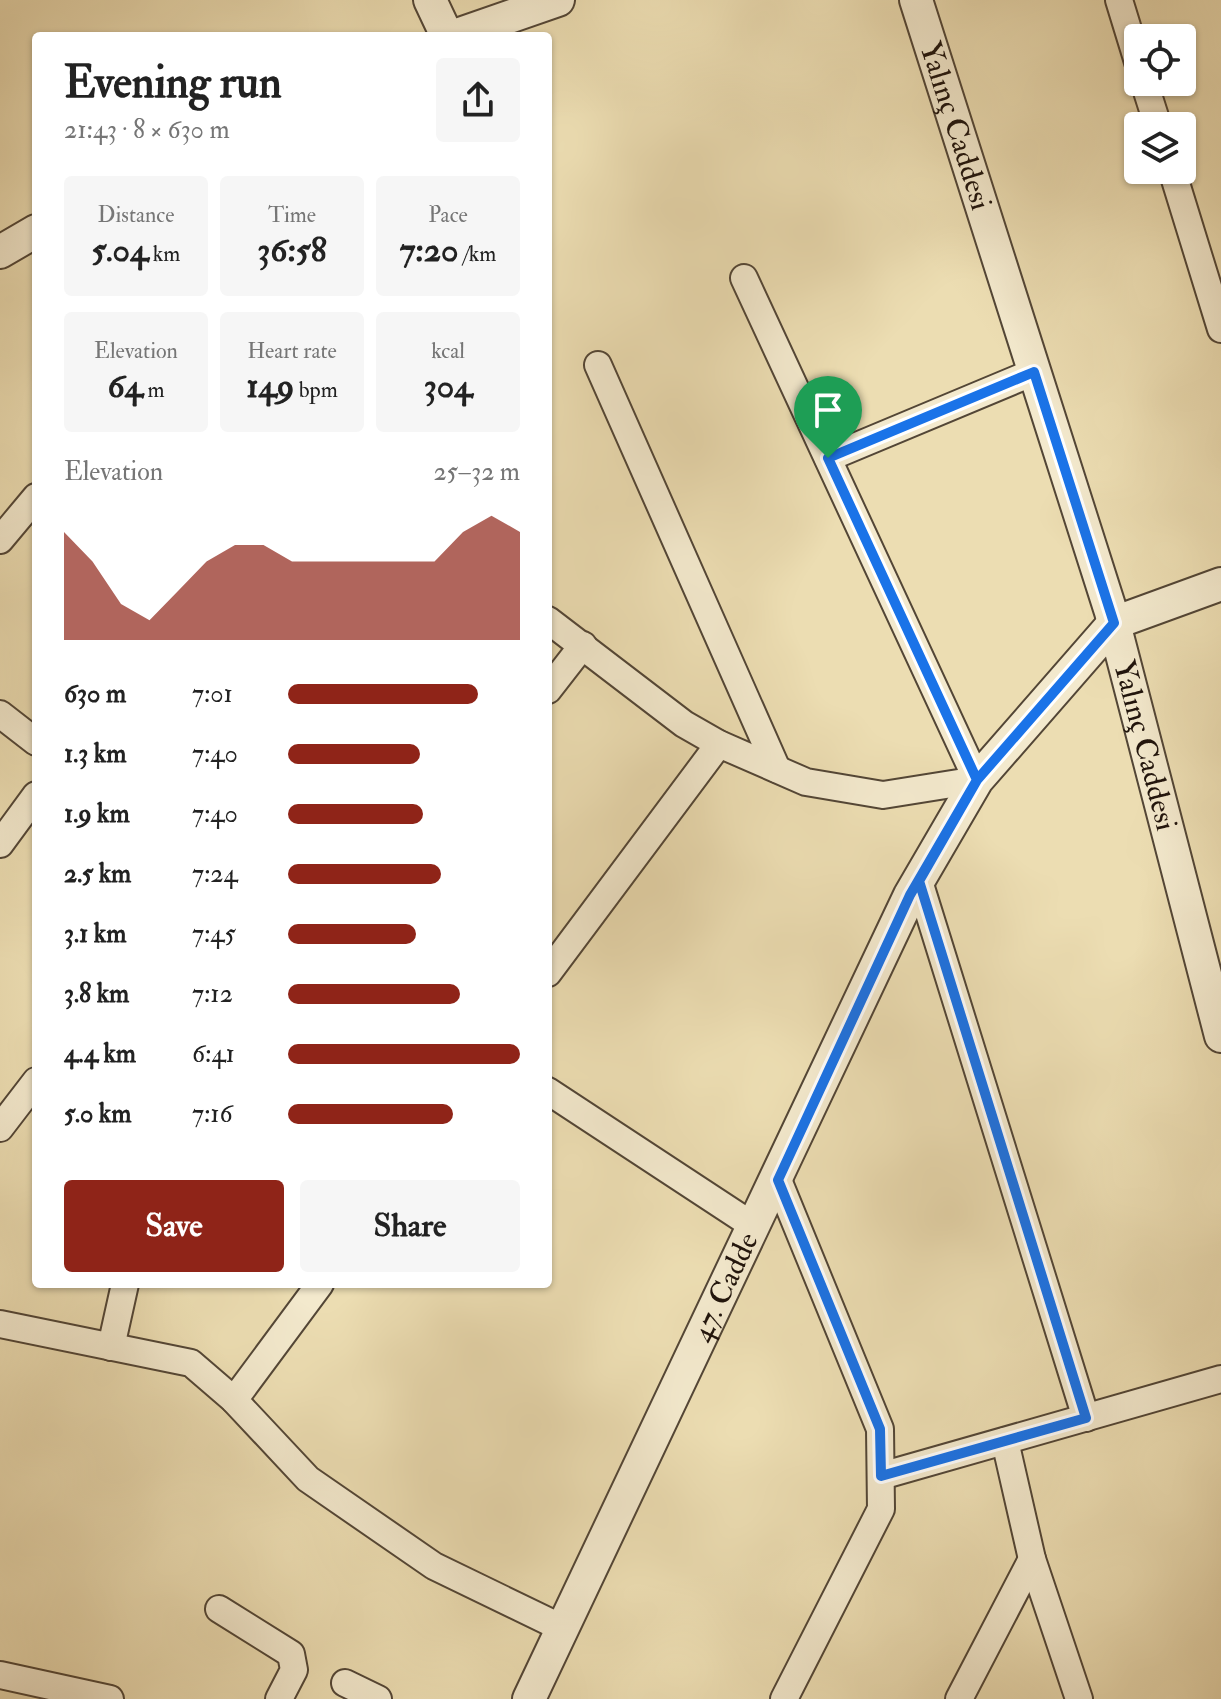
<!DOCTYPE html>
<html lang="en">
<head>
<meta charset="utf-8">
<style>
  body { margin:0; font-family:"IM FELL Double Pica",serif; background:#f6f6f6; color:#222; height:100vh; display:flex; flex-direction:column; font-size:30px; white-space:nowrap }
  * { box-sizing:border-box; margin:0 }
  p { font-size:26px; color:#767676 }
  .icon { flex:none; width:44px; height:44px; fill:none; stroke:currentColor; stroke-width:2; stroke-linecap:round; stroke-linejoin:round }
  .map { position:relative; flex:1; overflow:hidden }
  .sheet { position:absolute; left:32px; top:32px; width:520px; height:1256px; display:flex; flex-direction:column; background:#fff; border-radius:8px; box-shadow:0 2px 6px #0004 }
  .sheet>* { flex:none }
  .controls { position:absolute; left:1124px; top:24px; display:grid; gap:16px }
  .controls a { display:grid; place-items:center; width:72px; height:72px; border-radius:8px; background:#fff; box-shadow:0 2px 6px #0004; font-size:40px }
  .pin { position:absolute; display:grid; place-items:center; width:68px; height:68px; color:#fff; margin:-82px -34px; border-radius:50% 50% 50% 0; rotate:-45deg; box-shadow:0 0 8px #0007 }
  .pin .icon { rotate:45deg }
  .round { display:grid; place-items:center; flex:none; width:84px; height:84px; border-radius:8px; background:#f6f6f6 }
  .overview { display:flex; align-items:center; justify-content:space-between; height:136px; padding:0 32px }
  h1 { font-size:44px; font-weight:700; line-height:60px }
  .stats { display:grid; grid-template-columns:repeat(3,1fr); gap:12px; height:136px; padding:8px 32px }
  .stats div { display:grid; align-content:center; border-radius:8px; background:#f6f6f6; text-align:center }
  .stats b { font-size:34px; font-weight:700 }
  .stats small { font-size:22px; font-weight:400 }
  .stats p { font-size:22px }
  .chart { height:224px; padding:16px 32px }
  .chart p { display:flex; justify-content:space-between }
  .chart svg { width:100%; height:144px; margin-top:8px; fill:#8f2418; opacity:.7 }
  .action { display:flex; gap:16px; margin-top:auto; padding:16px 32px }
  .action a { flex:1; height:92px; border-radius:8px; background:#8f2418; color:#fff; font-size:32px; font-weight:700; line-height:92px; text-align:center }
  .action a+a { background:#f6f6f6; color:#222 }
  ul { padding:0 32px; list-style:none; font-size:26px }
  li { display:grid; grid-template-columns:128px 96px 1fr; align-items:center; height:60px }
  li i { height:20px; border-radius:10px; background:#8f2418 }
  .map>svg:first-child { display:block }
  .lines { fill:none; stroke-linecap:round; stroke-linejoin:round }
  .minor-casing { stroke:#534636; stroke-width:30 }
  .tertiary-casing { stroke:#534636; stroke-width:36 }
  .minor { stroke:#f3e9cd; stroke-width:26 }
  .tertiary { stroke:#f3e9cd; stroke-width:32 }
  .route-casing { stroke:#fff; stroke-width:16 }
  .route { stroke:#1a73e8; stroke-width:10 }
  .labels { text-anchor:middle; stroke-width:6; stroke-linejoin:round; paint-order:stroke }
  .street-label { font-size:30px; fill:#20140c; stroke:#f3e9cd }
</style>
</head>
<body>
<div class="map">
<svg width="1221" height="1699" viewBox="0 0 1221 1699">
  <rect width="100%" height="100%" fill="#ecddb2"/>
  <filter id="stains"><feTurbulence type="fractalNoise" baseFrequency=".0025" numOctaves="4"/><feColorMatrix values="0 0 0 0 .2 0 0 0 0 .09 0 0 0 0 .02 0 0 0 .5 -.17"/></filter>
  <radialGradient id="worn" r=".72"><stop offset=".6" stop-color="#630" stop-opacity="0"/><stop offset="1" stop-color="#630" stop-opacity=".3"/></radialGradient>
  <g class="lines">
    <g class="minor-casing">
      <g id="minor">
        <path d="M1119 0 1138 62"/>
        <path d="M1144 82 1158 126"/>
        <path d="M1172 170 1221 329"/>
        <path d="M598 365 777 769"/>
        <path d="M828 458 1034 372"/>
        <path d="M0 540 36 497"/>
        <path d="M548 620 684 724 719 744 806 782 883 795 977 780 744 278"/>
        <path d="M548 690 583 645"/>
        <path d="M0 714 36 742"/>
        <path d="M0 844 36 795"/>
        <path d="M919 881 1086 1418"/>
        <path d="M548 973 719 744"/>
        <path d="M548 1091 755 1227"/>
        <path d="M0 1128 36 1081"/>
        <path d="M778 1180 880 1429 881 1509 784 1699"/>
        <path d="M320 1284 234 1400 308 1479 434 1566 562 1628"/>
        <path d="M0 1324 191 1363 234 1400"/>
        <path d="M111 1347 125 1284"/>
        <path d="M1005 1441 1032 1559 1079 1699"/>
        <path d="M881 1476 1221 1379"/>
        <path d="M219 1609 291 1654 294 1670 279 1699"/>
        <path d="M0 1675 110 1699"/>
        <path d="M345 1683 378 1699"/>
        <path d="M959 1699 1032 1559"/>
      </g>
    </g>
    <g class="tertiary-casing">
      <g id="tertiary">
        <path d="M430 0 447 36"/>
        <path id="s1" d="M916 0 1111 612 1221 1036"/>
        <path d="M454 36 558 0"/>
        <path d="M0 252 36 231"/>
        <path id="s2" d="M529 1699 910 895 977 780 1114 623 1221 584"/>
      </g>
    </g>
    <use href="#minor" class="minor"/>
    <use href="#tertiary" class="tertiary"/>
  </g>
  <g class="lines">
    <g class="route-casing">
      <path id="route" d="M828 458 977 780 910 895 778 1180 880 1429 881 1476 1086 1418 919 881 977 780 1114 623 1034 372 828 458"/>
    </g>
    <use href="#route" class="route"/>
  </g>
  <g class="labels">
    <g class="street-label">
      <text dy="10" stroke="none"><textPath href="#s1" startOffset="132">Yalınç Caddesi</textPath></text>
      <text dy="10" stroke="none"><textPath href="#s1" startOffset="780">Yalınç Caddesi</textPath></text>
      <text dy="10" stroke="none"><textPath href="#s2" startOffset="456">47. Cadde</textPath></text>
    </g>
  </g>
  <rect width="100%" height="100%" filter="url(#stains)"/>
  <rect width="100%" height="100%" fill="url(#worn)"/>
</svg>
<div class="controls">
<a><svg class="icon" aria-label="locate" viewBox="0 0 24 24"><circle cx="12" cy="12" r="6"/><path d="M12 2v4M12 18v4M2 12h4M18 12h4"/></svg></a>
<a><svg class="icon" aria-label="layers" viewBox="0 0 24 24"><path d="M12 4l9 5-9 5-9-5zM3 14l9 5 9-5"/></svg></a>
</div>
<div class="pin" style="left:828px;top:458px;background:#1e9e55"><svg class="icon" aria-label="arrive" viewBox="0 0 24 24"><path d="M6 21V4h12l-3 4 3 4H6"/></svg></div>
<section class="sheet">
<div class="overview"><div><h1>Evening run</h1><p>21:43 · 8 × 630 m</p></div><a class="round"><svg class="icon" aria-label="share" viewBox="0 0 24 24"><path d="M12 15V3M7 8l5-5 5 5M5 13v7h14v-7"/></svg></a></div>
<div class="stats">
<div><p>Distance</p><b>5.04<small> km</small></b></div>
<div><p>Time</p><b>36:58</b></div>
<div><p>Pace</p><b>7:20<small> /km</small></b></div>
</div>
<div class="stats">
<div><p>Elevation</p><b>64<small> m</small></b></div>
<div><p>Heart rate</p><b>149<small> bpm</small></b></div>
<div><p>kcal</p><b>304</b></div>
</div>
<div class="chart"><p><span>Elevation</span>25–32 m</p>
<svg viewBox="0 0 160 44" preserveAspectRatio="none"><path d="M0 44V11L10 20L20 33L30 38L40 29L50 20L60 15L70 15L80 20L90 20L100 20L110 20L120 20L130 20L140 11L150 6L160 11V44z"/></svg>
</div>
<ul>
<li><b>630 m</b>7:01<i style="width:82%"></i></li>
<li><b>1.3 km</b>7:40<i style="width:57%"></i></li>
<li><b>1.9 km</b>7:40<i style="width:58%"></i></li>
<li><b>2.5 km</b>7:24<i style="width:66%"></i></li>
<li><b>3.1 km</b>7:45<i style="width:55%"></i></li>
<li><b>3.8 km</b>7:12<i style="width:74%"></i></li>
<li><b>4.4 km</b>6:41<i style="width:100%"></i></li>
<li><b>5.0 km</b>7:16<i style="width:71%"></i></li>
</ul>
<div class="action"><a>Save</a><a>Share</a></div>
</section>
</div>
</body>
</html>
